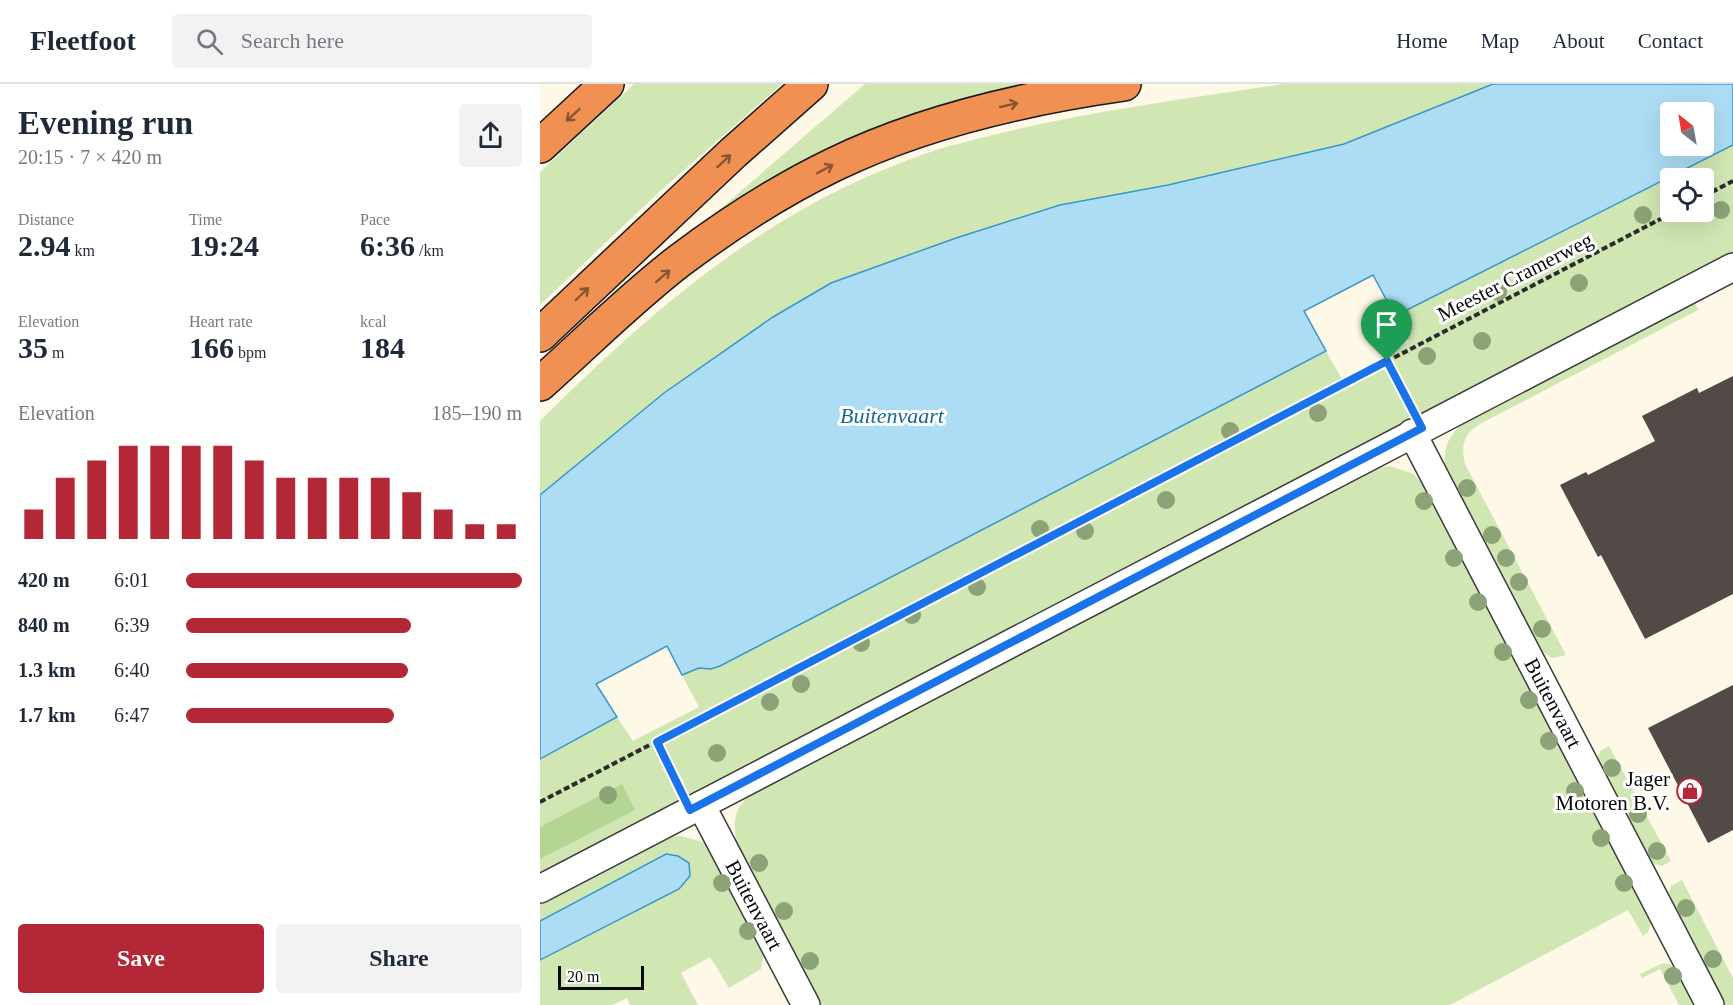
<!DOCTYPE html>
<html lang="en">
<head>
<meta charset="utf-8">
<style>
  body { margin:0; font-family:Georgia,serif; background:#f2f2f3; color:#1f2937; height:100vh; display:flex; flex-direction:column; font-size:22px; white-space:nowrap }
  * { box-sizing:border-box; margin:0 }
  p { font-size:20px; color:#747a83 }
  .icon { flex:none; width:33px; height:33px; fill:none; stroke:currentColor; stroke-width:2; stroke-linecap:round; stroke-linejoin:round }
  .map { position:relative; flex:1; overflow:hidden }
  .sheet { display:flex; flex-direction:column; background:#fff; width:540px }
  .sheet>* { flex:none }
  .needle { width:39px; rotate:329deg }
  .controls { position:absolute; left:1120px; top:18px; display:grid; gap:12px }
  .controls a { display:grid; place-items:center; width:54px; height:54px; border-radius:6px; background:#fff; box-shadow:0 6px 24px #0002; font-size:30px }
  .scale { position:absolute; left:18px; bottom:15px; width:86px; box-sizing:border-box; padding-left:6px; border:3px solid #090909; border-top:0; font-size:16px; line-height:21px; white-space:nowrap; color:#090909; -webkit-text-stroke:4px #fff; paint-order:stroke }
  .pin { position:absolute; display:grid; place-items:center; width:51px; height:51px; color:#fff; margin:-62px -26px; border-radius:50% 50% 50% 0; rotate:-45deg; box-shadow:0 0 6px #0007 }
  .pin .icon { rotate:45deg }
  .round { display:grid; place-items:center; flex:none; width:63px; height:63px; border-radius:6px; background:#f2f2f3 }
  .head { display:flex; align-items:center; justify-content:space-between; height:102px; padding:0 18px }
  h1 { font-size:33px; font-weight:700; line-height:45px }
  .figures { display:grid; grid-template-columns:repeat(3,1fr); gap:9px; height:102px; padding:6px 18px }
  .figures div { display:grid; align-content:center }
  .figures b { font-size:30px; font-weight:700 }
  .figures small { font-size:16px; font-weight:400 }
  .figures p { font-size:16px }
  .chart { height:168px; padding:12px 18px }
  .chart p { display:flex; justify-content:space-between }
  .chart svg { width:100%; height:108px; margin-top:6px; stroke:#b42736; stroke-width:6 }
  .primary-button { display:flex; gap:12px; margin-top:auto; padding:12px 18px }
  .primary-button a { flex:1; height:69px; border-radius:6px; background:#b42736; color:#fff; font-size:24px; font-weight:700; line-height:69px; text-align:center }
  .primary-button a+a { background:#f2f2f3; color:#1f2937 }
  ul { padding:0 18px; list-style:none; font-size:20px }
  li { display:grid; grid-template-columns:96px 72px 1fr; align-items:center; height:45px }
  li i { height:15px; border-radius:8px; background:#b42736 }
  header { display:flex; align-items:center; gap:36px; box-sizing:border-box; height:84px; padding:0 30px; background:#fff; border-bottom:2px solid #e0e1e3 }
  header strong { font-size:28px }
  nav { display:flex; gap:33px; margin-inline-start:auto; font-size:21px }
  .search { width:420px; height:54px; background:#f2f2f3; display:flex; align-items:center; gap:15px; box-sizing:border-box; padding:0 21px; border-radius:6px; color:#747a83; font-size:22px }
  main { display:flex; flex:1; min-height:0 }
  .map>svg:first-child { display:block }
  .green { fill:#d0e6b3; fill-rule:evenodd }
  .forest { fill:#b5d692 }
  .water { fill:#adddf4; stroke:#3797c8; stroke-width:1.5; fill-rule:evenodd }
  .building { fill:#524a46 }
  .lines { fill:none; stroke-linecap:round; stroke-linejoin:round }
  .minor-casing { stroke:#3c3c3c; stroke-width:30 }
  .motorway-casing { stroke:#1a1a1a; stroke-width:36 }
  .path { stroke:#2b2b2b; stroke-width:4; stroke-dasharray:6 3; stroke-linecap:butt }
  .minor { stroke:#fff; stroke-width:27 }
  .motorway { stroke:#f09153; stroke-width:33 }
  .tree { fill:#8ca377 }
  .oneway { stroke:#885432 }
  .route-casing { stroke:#fff; stroke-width:12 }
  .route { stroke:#1a73e8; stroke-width:8 }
  .labels { text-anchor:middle; stroke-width:6; stroke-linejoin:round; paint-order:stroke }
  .street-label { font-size:21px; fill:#090909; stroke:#fff }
  .poi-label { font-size:21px; fill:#090909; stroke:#fff; text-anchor:end }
  .water-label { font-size:22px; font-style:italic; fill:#186696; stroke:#fff }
</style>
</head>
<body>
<header>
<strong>Fleetfoot</strong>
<div class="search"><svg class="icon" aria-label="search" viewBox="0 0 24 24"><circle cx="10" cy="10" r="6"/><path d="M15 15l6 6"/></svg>Search here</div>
<nav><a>Home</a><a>Map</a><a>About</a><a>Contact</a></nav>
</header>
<main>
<section class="sheet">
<div class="head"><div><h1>Evening run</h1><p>20:15 · 7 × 420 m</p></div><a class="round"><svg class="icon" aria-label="share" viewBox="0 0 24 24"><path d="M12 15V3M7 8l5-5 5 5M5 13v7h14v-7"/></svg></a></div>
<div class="figures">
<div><p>Distance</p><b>2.94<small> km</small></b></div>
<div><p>Time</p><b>19:24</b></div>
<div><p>Pace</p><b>6:36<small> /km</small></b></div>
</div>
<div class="figures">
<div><p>Elevation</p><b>35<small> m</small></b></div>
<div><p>Heart rate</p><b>166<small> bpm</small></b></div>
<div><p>kcal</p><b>184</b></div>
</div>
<div class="chart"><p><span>Elevation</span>185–190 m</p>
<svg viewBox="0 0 160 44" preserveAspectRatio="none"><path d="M5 44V32M15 44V19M25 44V12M35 44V6M45 44V6M55 44V6M65 44V6M75 44V12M85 44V19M95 44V19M105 44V19M115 44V19M125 44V25M135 44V32M145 44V38M155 44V38"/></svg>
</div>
<ul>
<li><b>420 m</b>6:01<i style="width:100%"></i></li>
<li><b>840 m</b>6:39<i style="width:67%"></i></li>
<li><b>1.3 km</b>6:40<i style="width:66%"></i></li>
<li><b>1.7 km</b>6:47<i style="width:62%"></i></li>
</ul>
<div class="primary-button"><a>Save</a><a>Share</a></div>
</section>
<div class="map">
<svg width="1193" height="921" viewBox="0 0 1193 921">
  <rect width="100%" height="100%" fill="#fef8e6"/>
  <g class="green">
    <path d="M94 0H242L119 108 0 221V88Z"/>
    <path d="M325 0H506L189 129 172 132Z"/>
    <path d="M744 0H953L804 60 628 101 520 121 291 199 233 233 124 309 0 411V337C120 218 234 120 396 66 415 60 434 56 453 51 549 27 647 15 744 0Z"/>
    <path d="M1193 61V169L0 790V675L77 633 93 657 159 623 142 591 159 584 171 585 180 582 786 267 802 295 869 258 855 232ZM1131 94H1164V128H1131Z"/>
    <path d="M1154 216 1158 226 938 341C923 351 920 365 926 382L1026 571 1013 574 999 566 907 389C900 367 909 349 927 336Z"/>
    <path d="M850 382 874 390 887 406 1112 835 1108 848 1103 852 1088 826 910 921H281L197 761C193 740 193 726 210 711L833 385Z"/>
    <path d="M1069 662 1131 777 1122 782 1110 779 1057 676 1060 667Z"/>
    <path d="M141 752 163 758 173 769 225 865 221 885 189 904 170 873 141 889 158 921H90L87 914 72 921H0V876L139 805 126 770 0 837V819L125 753Z"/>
    <path d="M1142 796 1193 894V921H1185L1128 813 1131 802Z"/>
    <path d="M1123 879 1132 881 1155 921H1139L1120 885 1102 894 1100 890Z"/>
  </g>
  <path class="forest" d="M82 700 95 726 0 775V743Z"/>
  <g class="water">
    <path d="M953 0H1193V61L855 232 833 191 764 227 786 267 180 582 171 585 159 584 142 591 127 562 56 600 77 633 0 675V411L124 309 233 233 291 199 416 154 520 121 628 101 804 60ZM1131 28H1164V62H1131Z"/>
    <path d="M126 770 138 772 149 779 150 792 139 805 0 876V837Z"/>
  </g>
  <g class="building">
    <path d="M1193 292V510L1105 555 1061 471 1058 473 1020 401 1046 388 1048 391 1115 357 1102 332 1157 304 1159 309Z"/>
    <path d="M1193 601V746L1168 759 1108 644Z"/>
  </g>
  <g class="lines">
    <g class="minor-casing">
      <g id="minor">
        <path d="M872 349 1170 921"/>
        <path d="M161 721 266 921"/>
        <path d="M0 805 1193 183"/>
      </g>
    </g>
    <g class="motorway-casing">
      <g id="motorway">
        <path d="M0 62 67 0"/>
        <path d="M0 251 193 69 271 0"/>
        <path d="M0 300C46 259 91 214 139 177 187 141 239 107 293 81 383 37 485 14 584 0"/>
      </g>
    </g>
    <g class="path">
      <path d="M1164 112 1193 97"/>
      <path d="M847 277 870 321"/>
      <path d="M117 658 139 704"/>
      <path d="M0 718 1134 128"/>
    </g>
    <use href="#minor" class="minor"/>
    <use href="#motorway" class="motorway"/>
  </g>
  <g class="tree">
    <circle cx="1181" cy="126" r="9"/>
    <circle cx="1103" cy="131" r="9"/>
    <circle cx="1039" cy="199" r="9"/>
    <circle cx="958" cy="208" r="9"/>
    <circle cx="942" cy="257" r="9"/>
    <circle cx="887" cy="272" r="9"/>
    <circle cx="778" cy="329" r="9"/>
    <circle cx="690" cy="347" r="9"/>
    <circle cx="927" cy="404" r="9"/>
    <circle cx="626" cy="416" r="9"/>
    <circle cx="884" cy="417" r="9"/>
    <circle cx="500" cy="445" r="9"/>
    <circle cx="545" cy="447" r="9"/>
    <circle cx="952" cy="451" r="9"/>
    <circle cx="914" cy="474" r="9"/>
    <circle cx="966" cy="474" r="9"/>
    <circle cx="979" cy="498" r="9"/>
    <circle cx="437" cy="503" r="9"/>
    <circle cx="938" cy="518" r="9"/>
    <circle cx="372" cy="531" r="9"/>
    <circle cx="1002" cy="545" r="9"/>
    <circle cx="321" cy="559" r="9"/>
    <circle cx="963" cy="568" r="9"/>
    <circle cx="261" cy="600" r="9"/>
    <circle cx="989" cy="616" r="9"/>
    <circle cx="230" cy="618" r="9"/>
    <circle cx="1009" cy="657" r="9"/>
    <circle cx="177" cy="669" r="9"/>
    <circle cx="1072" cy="684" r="9"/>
    <circle cx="1035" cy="707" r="9"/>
    <circle cx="68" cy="711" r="9"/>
    <circle cx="1098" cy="730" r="9"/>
    <circle cx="1061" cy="754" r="9"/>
    <circle cx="1117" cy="767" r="9"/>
    <circle cx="219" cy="779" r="9"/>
    <circle cx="182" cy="799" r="9"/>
    <circle cx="1084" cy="799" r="9"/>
    <circle cx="1146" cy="824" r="9"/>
    <circle cx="244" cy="827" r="9"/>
    <circle cx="208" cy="847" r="9"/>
    <circle cx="1173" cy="875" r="9"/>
    <circle cx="270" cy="877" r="9"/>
    <circle cx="1133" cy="892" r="9"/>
  </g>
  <defs><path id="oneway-shaft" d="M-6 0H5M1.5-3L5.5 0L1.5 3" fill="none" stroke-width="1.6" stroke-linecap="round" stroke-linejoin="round" transform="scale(1.5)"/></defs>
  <g class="oneway">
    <use href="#oneway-shaft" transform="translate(469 21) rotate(-13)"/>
    <use href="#oneway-shaft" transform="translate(33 31) rotate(138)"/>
    <use href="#oneway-shaft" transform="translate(184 77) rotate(-43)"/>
    <use href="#oneway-shaft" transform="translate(285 85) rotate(-28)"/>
    <use href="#oneway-shaft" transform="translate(123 192) rotate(-41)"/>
    <use href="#oneway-shaft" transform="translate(42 210) rotate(-44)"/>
  </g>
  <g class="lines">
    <g class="route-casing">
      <path id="route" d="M847 277 882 344 150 726 117 658Z"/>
    </g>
    <use href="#route" class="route"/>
  </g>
  <defs>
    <g id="shop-ring" transform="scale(1.35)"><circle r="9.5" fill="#fff" stroke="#b42736" stroke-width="1.5"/><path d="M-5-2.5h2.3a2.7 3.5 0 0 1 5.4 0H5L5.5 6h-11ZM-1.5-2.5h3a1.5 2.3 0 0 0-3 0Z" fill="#b42736"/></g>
  </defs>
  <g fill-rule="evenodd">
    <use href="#shop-ring" x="1150" y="707"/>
  </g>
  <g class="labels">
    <g class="street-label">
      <text transform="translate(975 193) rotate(-27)" y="7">Meester Cramerweg</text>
      <text transform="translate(1013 619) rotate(62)" y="7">Buitenvaart</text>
      <text transform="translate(214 821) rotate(62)" y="7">Buitenvaart</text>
    </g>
    <g class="poi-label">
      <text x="1130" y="702">Jager<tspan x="1130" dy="24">Motoren B.V.</tspan></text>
    </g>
    <g class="water-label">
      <text x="352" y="339">Buitenvaart</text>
    </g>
  </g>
</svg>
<div class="controls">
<a><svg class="needle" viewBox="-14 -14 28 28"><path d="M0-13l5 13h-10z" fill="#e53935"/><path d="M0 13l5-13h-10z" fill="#747a83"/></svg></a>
<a><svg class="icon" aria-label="locate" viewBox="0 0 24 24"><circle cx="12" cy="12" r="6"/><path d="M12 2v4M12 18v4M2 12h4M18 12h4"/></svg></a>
</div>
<div class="scale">20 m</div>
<div class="pin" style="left:847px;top:277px;background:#1e9e55"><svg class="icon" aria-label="arrive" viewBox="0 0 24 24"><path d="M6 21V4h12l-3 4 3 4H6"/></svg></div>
</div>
</main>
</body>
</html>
